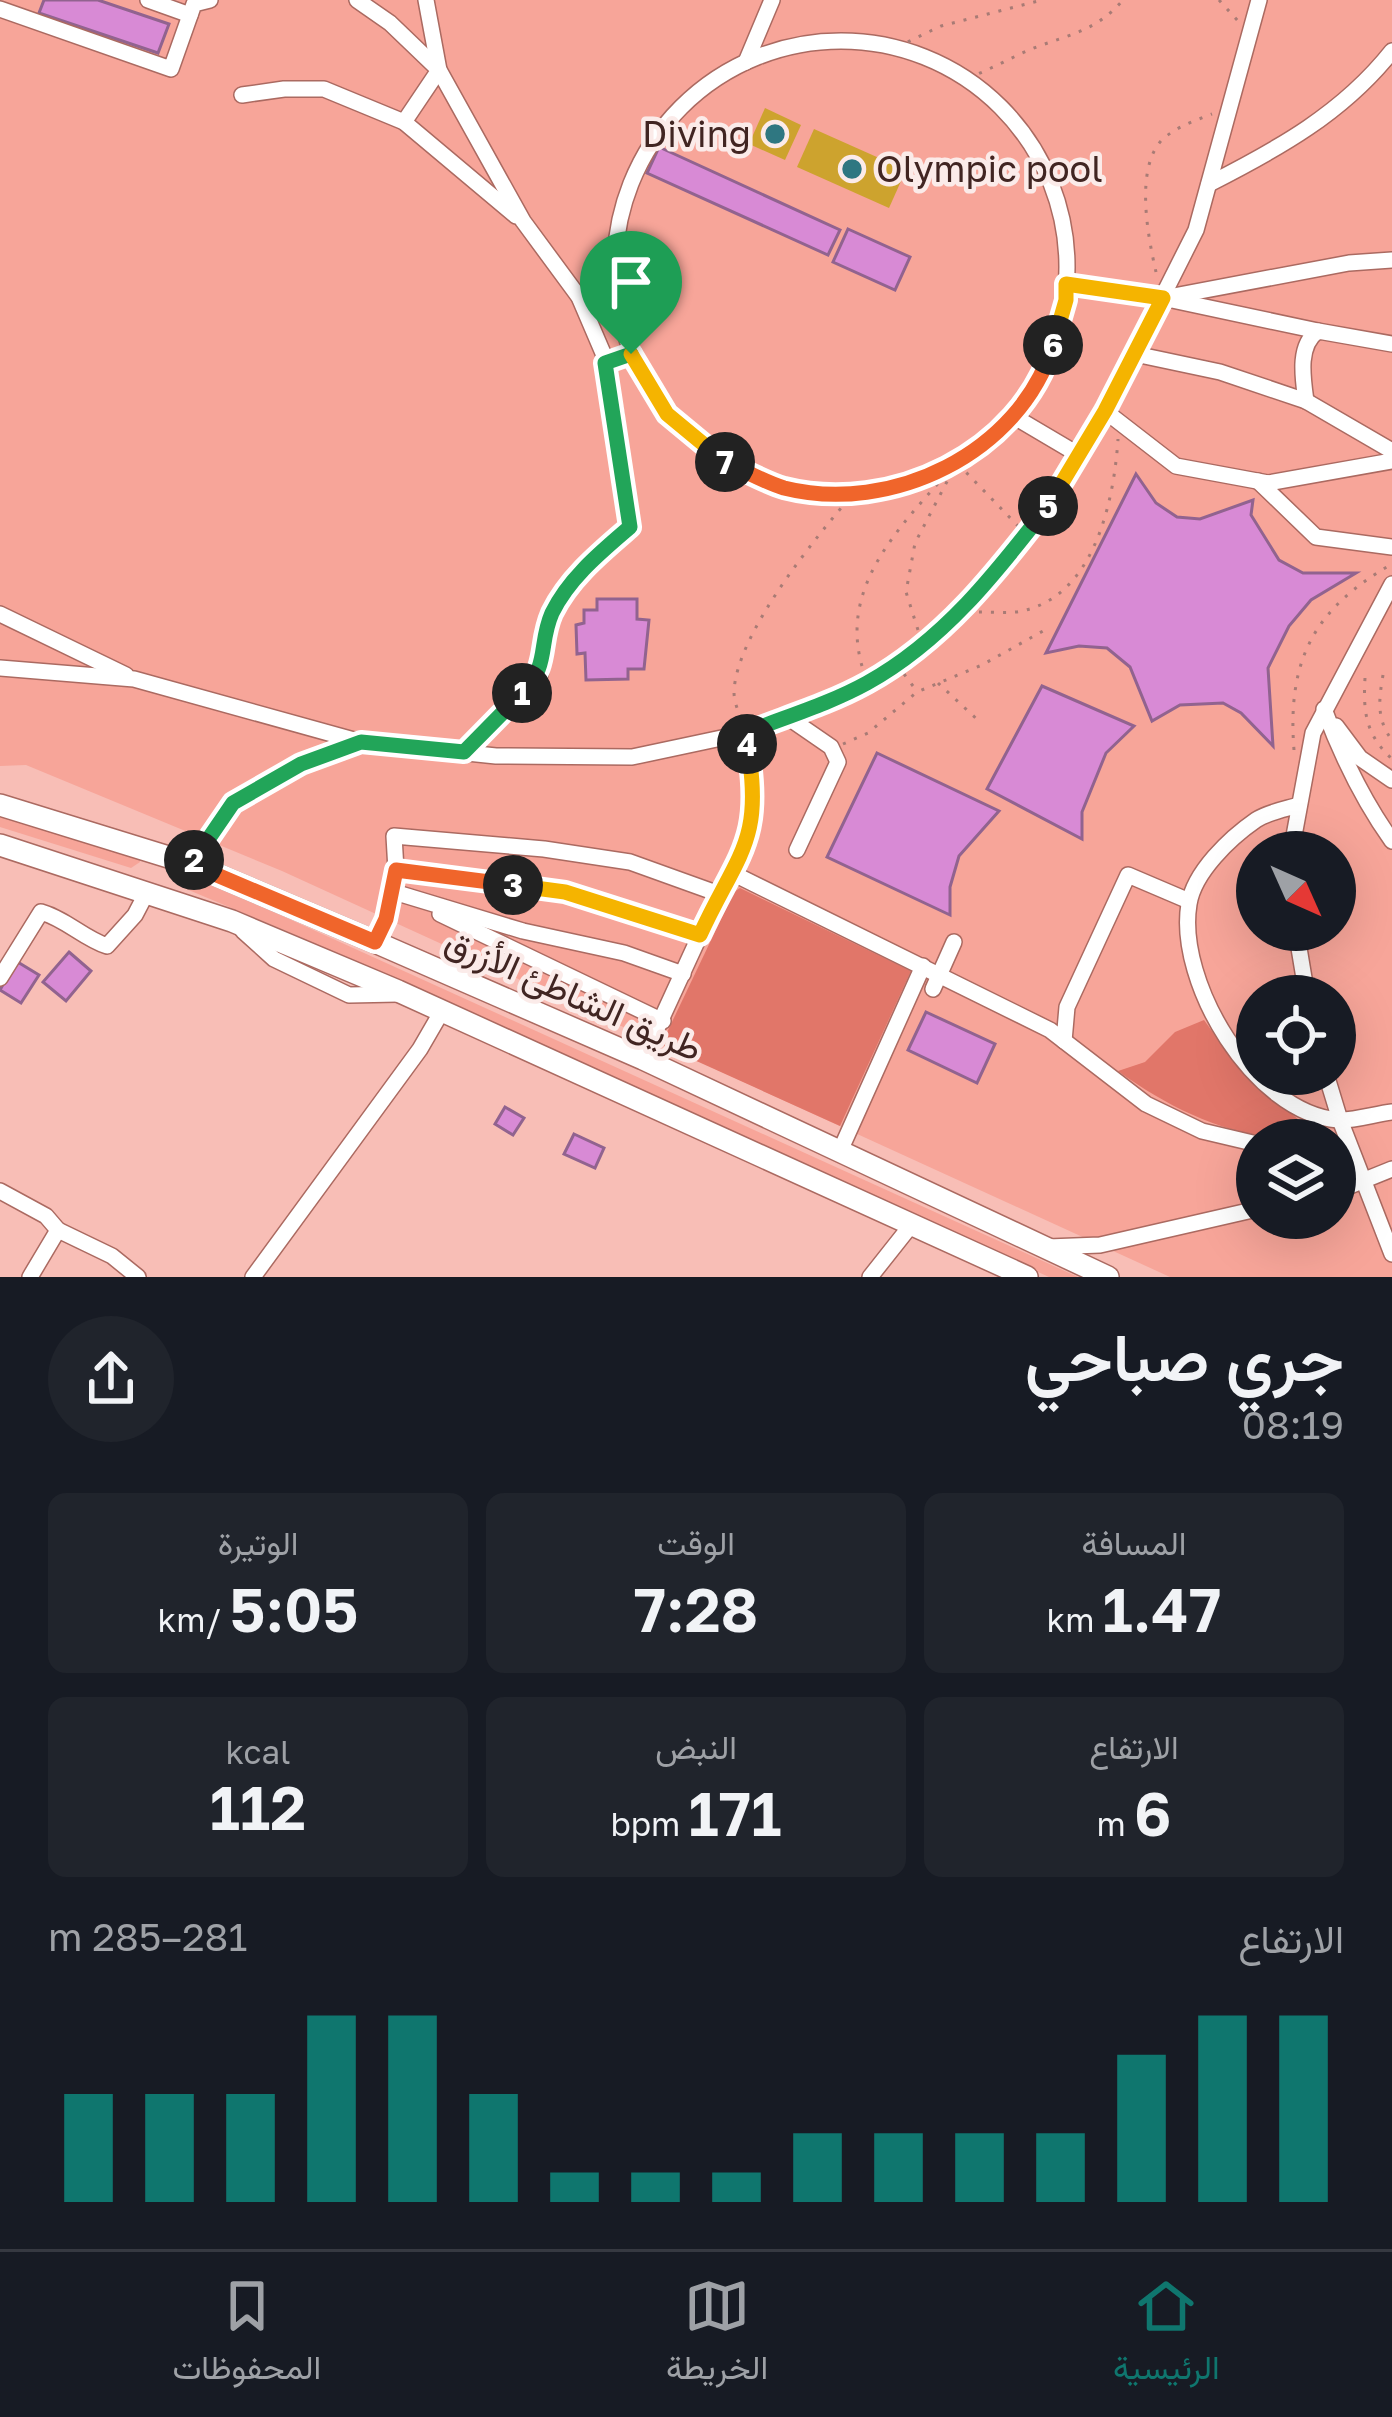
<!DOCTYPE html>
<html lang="ar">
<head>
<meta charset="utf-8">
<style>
  body { margin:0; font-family:"Golos Text",Vazirmatn,sans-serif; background:#20242c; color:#f1f3f6; direction:rtl; height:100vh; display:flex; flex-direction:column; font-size:45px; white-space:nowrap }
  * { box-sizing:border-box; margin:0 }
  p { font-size:39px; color:#9ea1a6 }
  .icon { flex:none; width:66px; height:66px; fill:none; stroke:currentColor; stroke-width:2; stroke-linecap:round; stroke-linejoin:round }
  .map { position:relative; height:1277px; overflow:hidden; direction:ltr }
  .panel { display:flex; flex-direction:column; background:#171b24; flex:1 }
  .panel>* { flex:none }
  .needle { width:78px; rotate:135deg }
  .buttons { position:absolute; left:1236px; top:831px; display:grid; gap:24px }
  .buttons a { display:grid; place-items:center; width:120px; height:120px; border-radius:50%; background:#171b24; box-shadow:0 12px 48px #0002; font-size:60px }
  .pin { position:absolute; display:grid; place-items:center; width:102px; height:102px; color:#fff; margin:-123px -51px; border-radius:50% 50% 50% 0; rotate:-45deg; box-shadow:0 0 12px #0007 }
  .pin .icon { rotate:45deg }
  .km { position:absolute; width:60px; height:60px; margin:-30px; border-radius:50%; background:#222; color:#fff; font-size:33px; line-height:60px; text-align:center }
  .round { display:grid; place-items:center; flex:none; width:126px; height:126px; border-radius:63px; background:#20242c }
  .head { display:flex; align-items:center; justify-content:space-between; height:204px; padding:0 48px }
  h1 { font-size:66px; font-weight:600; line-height:90px }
  .metrics { display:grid; grid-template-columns:repeat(3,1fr); gap:18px; height:204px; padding:12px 48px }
  .metrics div { display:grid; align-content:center; border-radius:18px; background:#20242c; text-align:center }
  .metrics b { font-size:60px; font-weight:600 }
  .metrics small { font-size:33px; font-weight:400 }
  .metrics p { font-size:33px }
  .chart { height:336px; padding:24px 48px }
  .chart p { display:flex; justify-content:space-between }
  .chart svg { width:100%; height:216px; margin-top:12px; stroke:#0f766e; stroke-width:6 }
  .menu { display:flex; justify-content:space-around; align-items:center; height:168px; border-top:3px solid #363941; background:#171b24; font-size:33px; color:#9ea1a6 }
  .menu a { display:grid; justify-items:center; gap:6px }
  .menu .on { color:#0f766e }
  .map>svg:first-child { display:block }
  .green { fill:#f7a599; fill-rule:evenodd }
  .forest { fill:#e17669 }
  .water { fill:#cda32e }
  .building { fill:#d88ad5; stroke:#91638f; stroke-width:3 }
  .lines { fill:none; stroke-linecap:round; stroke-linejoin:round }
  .minor-casing { stroke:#ab6a61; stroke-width:18 }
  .major-casing { stroke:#ab6a61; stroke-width:24 }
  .path { stroke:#a87b75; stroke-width:3; stroke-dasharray:3 9; stroke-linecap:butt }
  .minor { stroke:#fff; stroke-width:15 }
  .major { stroke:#fff; stroke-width:21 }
  .split-1-casing { stroke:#fff; stroke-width:24 }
  .split-2-casing { stroke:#fff; stroke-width:24 }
  .split-3-casing { stroke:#fff; stroke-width:24 }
  .split-4-casing { stroke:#fff; stroke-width:24 }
  .split-5-casing { stroke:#fff; stroke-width:24 }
  .split-6-casing { stroke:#fff; stroke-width:24 }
  .split-7-casing { stroke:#fff; stroke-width:24 }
  .split-8-casing { stroke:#fff; stroke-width:24 }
  .split-1 { stroke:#22a559; stroke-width:15 }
  .split-2 { stroke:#22a559; stroke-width:15 }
  .split-3 { stroke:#f0652b; stroke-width:15 }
  .split-4 { stroke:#f5b400; stroke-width:15 }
  .split-5 { stroke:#22a559; stroke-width:15 }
  .split-6 { stroke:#f5b400; stroke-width:15 }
  .split-7 { stroke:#f0652b; stroke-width:15 }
  .split-8 { stroke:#f5b400; stroke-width:15 }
  .poi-dot { fill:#2f7781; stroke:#fbebe9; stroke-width:4.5 }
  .labels { text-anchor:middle; stroke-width:9; stroke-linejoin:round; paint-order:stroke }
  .poi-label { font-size:36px; fill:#412522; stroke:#fbebe9; text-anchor:end }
  .street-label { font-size:36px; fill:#412522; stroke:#fbebe9 }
</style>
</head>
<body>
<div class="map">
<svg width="1392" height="1277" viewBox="0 0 1392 1277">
  <rect width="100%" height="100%" fill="#f8beb6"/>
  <g class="green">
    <path d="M0 0H1392V1277H1170L282 871 26 765 0 766ZM1257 852H1335V930H1257ZM1257 996H1335V1074H1257ZM1257 1140H1335V1218H1257Z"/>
    <path d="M0 815 139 857 140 862 131 868 0 827Z"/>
    <path d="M180 873 190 874 1078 1277H1049L291 933 179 886 176 881Z"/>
  </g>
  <g class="forest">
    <path d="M740 888 911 971 840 1126 661 1045 734 892Z"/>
    <path d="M1204 1020 1240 1070 1312 1131 1308 1140C1237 1140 1176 1113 1118 1071L1145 1062 1175 1032Z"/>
  </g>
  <g class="water">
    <path d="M765 108 801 125 785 160 749 144Z"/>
    <path d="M814 129 906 170 889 208 797 167Z"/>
  </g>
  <g class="building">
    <path d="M44 0H98L169 24 158 53 39 13Z"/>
    <path d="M659 147 840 230 828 255 647 173Z"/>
    <path d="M848 229 910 257 895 290 833 262Z"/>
    <path d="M1136 474 1156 503 1177 517 1200 519 1253 500 1251 515 1279 560 1303 573H1356L1311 600 1289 626 1268 668 1273 746 1241 713 1223 703 1180 705 1152 721 1130 667 1107 648 1079 646 1046 653Z"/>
    <path d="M597 599H637V619L649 620 644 669H628V679L586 680 585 653 577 654 576 625 584 623V610H597Z"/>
    <path d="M1042 686 1134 726 1106 753 1082 812V839L987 789Z"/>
    <path d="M877 753 999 811 959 856 950 887V915L827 857Z"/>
    <path d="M69 952 91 971 66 1001 43 982Z"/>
    <path d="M16 961 39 975 21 1003 0 990Z"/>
    <path d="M926 1012 995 1044 977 1083 908 1050Z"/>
    <path d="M505 1107 524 1118 513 1135 495 1124Z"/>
    <path d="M574 1134 604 1148 595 1168 564 1154Z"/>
  </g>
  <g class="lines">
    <g class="minor-casing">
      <g id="minor">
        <path d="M148 0 190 15"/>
        <path d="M357 0 390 23 439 70 404 122"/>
        <path d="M426 0 439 70 523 221 579 297 603 353 615 411 630 527 587 564 551 615 540 675 464 752"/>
        <path d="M0 9 171 69 194 4 210 0"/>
        <circle cx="841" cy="267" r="226"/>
        <path d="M746 62 772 0"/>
        <path d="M242 95 284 89H324L404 122 516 216"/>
        <path d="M1209 184C1278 149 1343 113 1392 51"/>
        <path d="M579 297 615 285"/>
        <path d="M1163 298 1349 263 1392 260"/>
        <path d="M1172 300 1318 331"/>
        <path d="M1135 354 1220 372 1306 401 1392 451"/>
        <path d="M1306 401C1303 379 1297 345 1318 331L1392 344"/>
        <path d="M1105 411 1176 466 1268 483 1392 461"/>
        <path d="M1013 416 1079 455"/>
        <path d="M1258 481 1316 537 1392 547"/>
        <path d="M0 614 126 675"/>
        <path d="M0 668 134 679 361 742 496 756 632 757 745 733 867 683 930 638 986 586 1054 498 1105 411 1196 230 1259 0"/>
        <path d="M1324 709C1342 757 1362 799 1392 841"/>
        <path d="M786 716 831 747 838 762 797 850"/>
        <path d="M1336 726 1360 758 1392 780"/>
        <path d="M1299 805C1286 809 1268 812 1256 820 1230 838 1194 872 1189 904 1176 982 1254 1113 1338 1120 1354 1121 1375 1114 1392 1112"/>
        <path d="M1291 852 1313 733 1392 584"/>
        <path d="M191 864 233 803 301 764 361 742"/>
        <path d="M396 870 394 836 544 849 630 862 719 894"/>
        <path d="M734 874C757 816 756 794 745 733"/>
        <path d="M394 892 523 931 624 953 683 974"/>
        <path d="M440 914 663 1021"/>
        <path d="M1296 930 1307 996"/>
        <path d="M243 931 274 959 349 995 398 994"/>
        <path d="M700 935 719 894 734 874 1050 1030 1146 1104 1202 1131 1257 1144"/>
        <path d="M375 942 386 919 396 870 565 892 700 935 643 1059"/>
        <path d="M0 978 41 912C66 919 83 938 107 946L135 915 147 892"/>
        <path d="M933 989 954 942"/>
        <path d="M1064 1041 1067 1007 1128 875 1189 901"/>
        <path d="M1326 1074 1340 1120 1392 1254"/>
        <path d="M840 1151 923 966"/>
        <path d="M1335 1168 1362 1179"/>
        <path d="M0 1191 46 1216 58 1230 30 1277"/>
        <path d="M1335 1192 1392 1169"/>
        <path d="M58 1230 112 1256 138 1277"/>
        <path d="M1048 1247 1100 1245 1257 1209"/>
        <path d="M253 1277 420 1049 442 1011"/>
        <path d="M870 1277 912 1224"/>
      </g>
    </g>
    <g class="major-casing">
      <g id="major">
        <path d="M0 805 191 864 375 942 643 1059 1108 1277"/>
        <path d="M0 845 232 921 398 991 1027 1277"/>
      </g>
    </g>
    <g class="path">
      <path d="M1219 0 1238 21"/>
      <path d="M897 47 941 26 1042 0"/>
      <path d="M968 78C992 69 1015 55 1039 46 1073 34 1098 29 1123 0"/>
      <path d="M1156 272C1148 237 1135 170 1161 141 1175 127 1194 121 1212 114"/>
      <path d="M1066 284 1150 296"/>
      <path d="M958 464 1018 526"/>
      <path d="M979 612C991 612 1004 613 1016 612 1094 601 1114 501 1118 439"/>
      <path d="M918 630 906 592 915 543 952 472"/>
      <path d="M862 666C838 582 906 521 957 462"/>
      <path d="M904 674 916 690"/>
      <path d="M1383 675C1379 699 1376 719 1392 740"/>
      <path d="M1365 678C1363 713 1366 735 1392 759"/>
      <path d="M938 683 981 723"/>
      <path d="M741 719C738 711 734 701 734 692 736 634 816 537 853 494"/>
      <path d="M843 744 868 733 917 692 982 665 1043 631"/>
      <path d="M1294 750C1287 661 1313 609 1392 564"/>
    </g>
    <use href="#minor" class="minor"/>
    <use href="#major" class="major"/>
  </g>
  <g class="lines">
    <g class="split-1-casing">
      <path id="split-1" d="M522 693C550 665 538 645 552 613 569 578 601 552 630 527L605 363 631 354"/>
    </g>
    <g class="split-2-casing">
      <path id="split-2" d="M194 860 233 803 301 764 361 742 464 752 522 693"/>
    </g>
    <g class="split-3-casing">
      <path id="split-3" d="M194 860 191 864 375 942 386 919 396 870 513 885"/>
    </g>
    <g class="split-4-casing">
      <path id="split-4" d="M513 885 565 892 700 935C737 854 765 841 747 744"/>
    </g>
    <g class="split-5-casing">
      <path id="split-5" d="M747 744 745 733C785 717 829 704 867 683 943 641 996 573 1048 506"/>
    </g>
    <g class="split-6-casing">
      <path id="split-6" d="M1048 506 1105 411 1163 298 1066 284V300L1053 345"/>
    </g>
    <g class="split-7-casing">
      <path id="split-7" d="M725 462C744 470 764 482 784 488 891 515 1020 453 1053 345"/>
    </g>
    <g class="split-8-casing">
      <path id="split-8" d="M631 354 667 414 725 462"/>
    </g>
    <use href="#split-1" class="split-1"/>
    <use href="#split-2" class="split-2"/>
    <use href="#split-3" class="split-3"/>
    <use href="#split-4" class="split-4"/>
    <use href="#split-5" class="split-5"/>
    <use href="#split-6" class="split-6"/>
    <use href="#split-7" class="split-7"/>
    <use href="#split-8" class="split-8"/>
  </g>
  <g class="poi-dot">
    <circle cx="775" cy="134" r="12"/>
    <circle cx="852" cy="169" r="12"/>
  </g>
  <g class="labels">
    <g class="poi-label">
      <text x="751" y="147">Diving</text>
      <text x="876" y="182" text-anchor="start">Olympic pool</text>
    </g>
    <g class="street-label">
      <text transform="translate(574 994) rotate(24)" y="13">طريق الشاطئ الأزرق</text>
    </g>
  </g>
</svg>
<div class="buttons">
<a><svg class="needle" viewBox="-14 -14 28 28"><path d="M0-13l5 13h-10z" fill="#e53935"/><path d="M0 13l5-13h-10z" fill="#9ea1a6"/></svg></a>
<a><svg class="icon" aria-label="locate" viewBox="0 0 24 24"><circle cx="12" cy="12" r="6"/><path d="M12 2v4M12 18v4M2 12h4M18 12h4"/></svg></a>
<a><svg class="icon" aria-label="layers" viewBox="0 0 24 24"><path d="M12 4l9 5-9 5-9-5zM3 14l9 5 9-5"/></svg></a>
</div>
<div class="pin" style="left:631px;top:354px;background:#1e9e55"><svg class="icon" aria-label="arrive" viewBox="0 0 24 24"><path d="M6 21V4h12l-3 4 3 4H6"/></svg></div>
<b class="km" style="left:522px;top:693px">1</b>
<b class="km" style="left:194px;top:860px">2</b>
<b class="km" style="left:513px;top:885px">3</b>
<b class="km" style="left:747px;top:744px">4</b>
<b class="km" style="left:1048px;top:506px">5</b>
<b class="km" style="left:1053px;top:345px">6</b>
<b class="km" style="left:725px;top:462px">7</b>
</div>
<section class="panel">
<div class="head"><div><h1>جري صباحي</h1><p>08:19</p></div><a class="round"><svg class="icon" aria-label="share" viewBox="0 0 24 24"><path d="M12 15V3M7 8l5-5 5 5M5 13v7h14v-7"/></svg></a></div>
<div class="metrics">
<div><p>المسافة</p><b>1.47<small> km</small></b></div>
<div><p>الوقت</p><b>7:28</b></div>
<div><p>الوتيرة</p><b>5:05<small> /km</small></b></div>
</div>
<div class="metrics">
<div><p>الارتفاع</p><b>6<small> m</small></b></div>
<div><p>النبض</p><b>171<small> bpm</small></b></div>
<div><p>kcal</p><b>112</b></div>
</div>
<div class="chart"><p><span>الارتفاع</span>281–285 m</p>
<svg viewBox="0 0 160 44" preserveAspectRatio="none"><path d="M5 44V22M15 44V22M25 44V22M35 44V6M45 44V6M55 44V22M65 44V38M75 44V38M85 44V38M95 44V30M105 44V30M115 44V30M125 44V30M135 44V14M145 44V6M155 44V6"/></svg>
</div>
</section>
<nav class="menu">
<a class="on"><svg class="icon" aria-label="home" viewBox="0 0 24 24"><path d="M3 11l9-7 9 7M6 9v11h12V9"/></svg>الرئيسية</a>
<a><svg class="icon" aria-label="map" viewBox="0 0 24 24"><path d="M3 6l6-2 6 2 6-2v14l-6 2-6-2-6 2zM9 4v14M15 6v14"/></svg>الخريطة</a>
<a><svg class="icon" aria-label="saved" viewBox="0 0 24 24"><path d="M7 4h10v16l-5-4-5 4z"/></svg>المحفوظات</a>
</nav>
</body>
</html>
